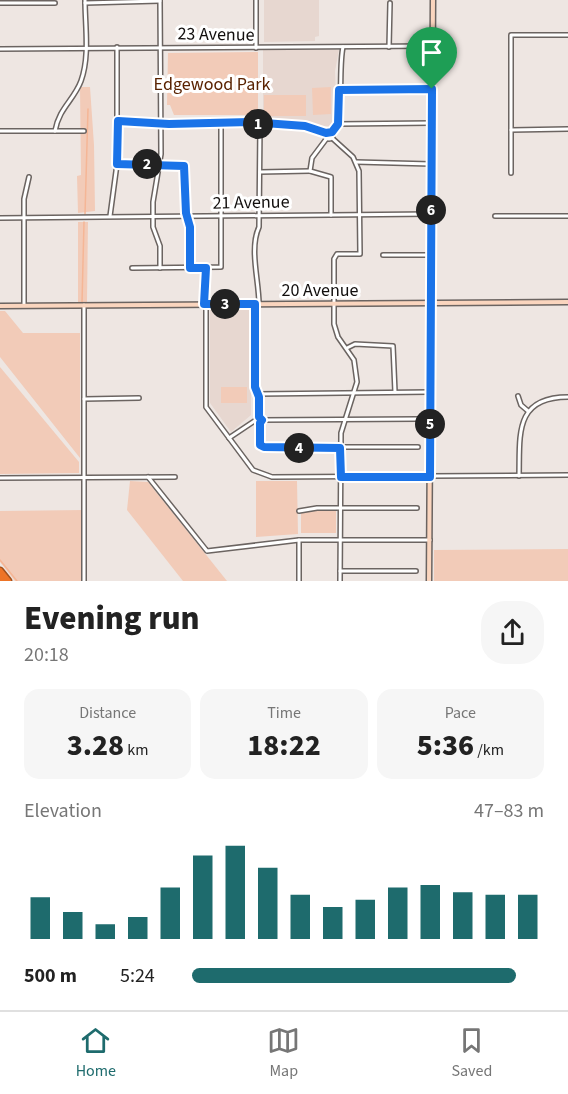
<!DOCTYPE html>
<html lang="en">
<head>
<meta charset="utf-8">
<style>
  body { margin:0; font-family:"Source Sans 3",sans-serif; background:#f6f6f6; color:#222; height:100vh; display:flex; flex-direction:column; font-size:22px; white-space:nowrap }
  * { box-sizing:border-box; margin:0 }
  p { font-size:20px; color:#767676 }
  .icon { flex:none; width:33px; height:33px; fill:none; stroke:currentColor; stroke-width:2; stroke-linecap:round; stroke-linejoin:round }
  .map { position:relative; height:581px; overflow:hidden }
  .details { display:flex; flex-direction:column; background:#fff; flex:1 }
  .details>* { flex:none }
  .pin { position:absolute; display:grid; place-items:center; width:51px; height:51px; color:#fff; margin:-62px -26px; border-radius:50% 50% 50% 0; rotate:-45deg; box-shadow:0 0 6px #0007 }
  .pin .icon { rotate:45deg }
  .km { position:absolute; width:30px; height:30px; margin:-15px; border-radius:50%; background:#222; color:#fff; font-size:16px; line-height:30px; text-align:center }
  .round { display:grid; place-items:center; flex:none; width:63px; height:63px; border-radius:24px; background:#f6f6f6 }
  .headline { display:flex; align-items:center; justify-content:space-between; height:102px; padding:0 24px }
  h1 { font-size:33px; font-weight:800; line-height:45px }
  .stats { display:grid; grid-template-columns:repeat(3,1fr); gap:9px; height:102px; padding:6px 24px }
  .stats div { display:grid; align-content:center; border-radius:15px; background:#f6f6f6; text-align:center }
  .stats b { font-size:30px; font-weight:800 }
  .stats small { font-size:16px; font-weight:400 }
  .stats p { font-size:16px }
  .chart { height:168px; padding:12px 24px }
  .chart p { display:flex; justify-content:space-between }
  .chart svg { width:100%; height:108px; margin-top:6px; stroke:#1e6b6d; stroke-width:6 }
  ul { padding:0 24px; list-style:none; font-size:20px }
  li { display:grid; grid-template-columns:96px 72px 1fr; align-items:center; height:45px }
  li i { height:15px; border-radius:8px; background:#1e6b6d }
  .dock { display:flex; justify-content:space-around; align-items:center; height:84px; border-top:2px solid #e0e0e0; background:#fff; font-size:16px; color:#767676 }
  .dock a { display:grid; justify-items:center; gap:3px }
  .dock .selected { color:#1e6b6d }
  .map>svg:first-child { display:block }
  .built { fill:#e7d7d0 }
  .green { fill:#f2cbb8 }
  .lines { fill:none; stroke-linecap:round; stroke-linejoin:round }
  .stream { stroke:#f5b696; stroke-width:1.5 }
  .street-casing { stroke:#6b6461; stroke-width:6 }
  .secondary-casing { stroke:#6b6461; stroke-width:7 }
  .highway-casing { stroke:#a0501e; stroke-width:9 }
  .street { stroke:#fff; stroke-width:3 }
  .secondary { stroke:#fad5be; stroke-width:4 }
  .highway { stroke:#ed7427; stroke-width:6 }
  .route-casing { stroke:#fff; stroke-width:12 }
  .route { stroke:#1a73e8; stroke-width:8 }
  .labels { text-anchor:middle; stroke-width:6; stroke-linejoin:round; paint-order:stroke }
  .street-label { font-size:18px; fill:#110e0d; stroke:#fff }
  .park-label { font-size:18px; fill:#592200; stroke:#fff }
</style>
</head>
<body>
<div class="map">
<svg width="568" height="581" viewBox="0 0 568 581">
  <rect width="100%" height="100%" fill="#eee6e2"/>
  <g class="built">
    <path d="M264 0H319V36L315 37V41L264 42Z"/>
    <path d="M263 50H339L335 71 337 120 332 130 302 122H263Z"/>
    <path d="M210 308H251V415L231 432 210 403Z"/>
  </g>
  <g class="green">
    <path d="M258 52V115H174L170 105H167L168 53Z"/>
    <path d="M80 87H90L94 145 95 211 78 213 77 176 81 175Z"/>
    <path d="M331 87V114L313 115 312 88Z"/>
    <rect x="264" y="95" width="42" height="21"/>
    <path d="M78 222H88L87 302H78Z"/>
    <path d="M0 311H5L23 333H80V458L0 357Z"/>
    <path d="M0 367 79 462V473L0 474Z"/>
    <rect x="221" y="387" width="26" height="16"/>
    <path d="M130 481 148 482 227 581H183L127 510Z"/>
    <path d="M256 481H297L298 534 256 537Z"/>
    <path d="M84 510 83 581H15L0 562V511Z"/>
    <path d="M316 510H336V533H301V512Z"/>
    <path d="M568 549V581H434V550Z"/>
  </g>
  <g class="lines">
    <g class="stream">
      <path d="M85 214 88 109"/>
      <path d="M82 303 84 222"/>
      <path d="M82 475V308"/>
      <path d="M86 480V581"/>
      <path d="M0 560 17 581"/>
    </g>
    <g class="street-casing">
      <g id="street">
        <path d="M256 0V48"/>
        <path d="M0 3H55"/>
        <path d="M85 3 160 1"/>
        <path d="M389 47 390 3"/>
        <path d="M0 49 432 46"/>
        <path d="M339 90 432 89"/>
        <path d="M118 121 169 124 250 122 305 126 326 133"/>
        <path d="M338 124 432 123"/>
        <path d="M511 130 568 129"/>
        <path d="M0 131H84"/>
        <path d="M55 131C59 108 74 100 81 81 90 56 85 26 85 0"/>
        <circle cx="329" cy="135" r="4"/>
        <path d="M332 132C345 116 338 70 343 47"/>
        <path d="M327 138 312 158 310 171 331 177V215"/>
        <path d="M332 138 353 157 359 171 360 254H337L334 259V324L338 337 354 360 357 382 341 433 340 581"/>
        <path d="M356 162 431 164"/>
        <path d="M117 164 184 166 186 213 190 227V268"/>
        <path d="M260 172 310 171"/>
        <path d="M511 173V35H568"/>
        <path d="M110 216 117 164V47"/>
        <path d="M495 216H568"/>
        <path d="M0 218 431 214"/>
        <path d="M383 255H431"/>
        <path d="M132 268 221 267V122"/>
        <path d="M160 268V246L153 227V202L161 154 160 0"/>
        <path d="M206 268V407L253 470 272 477 568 475"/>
        <path d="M255 304V387L259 397V417"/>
        <path d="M259 304C259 280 249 249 259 227L260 125"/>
        <path d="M24 305V199L29 177"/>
        <path d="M84 305V581"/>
        <path d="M347 348 355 344 393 346 395 392"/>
        <path d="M258 394 430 392"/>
        <path d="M518 396 521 405 528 411"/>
        <path d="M84 399 139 398"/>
        <path d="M262 420 418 419"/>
        <path d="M260 423V444L264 447H418"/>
        <path d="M229 438 256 420"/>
        <path d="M519 476C520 435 514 397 568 397"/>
        <path d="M148 477 207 551 299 540H430"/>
        <path d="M0 478 175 477"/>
        <path d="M299 511 317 508H417"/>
        <path d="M299 540V581"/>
        <path d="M340 571H416"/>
      </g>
    </g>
    <g class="secondary-casing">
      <g id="secondary">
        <path d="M0 306 568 302"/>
        <path d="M429 581 433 0"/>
      </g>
    </g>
    <g class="highway-casing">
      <g id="highway">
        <path d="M0 571 8 581"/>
        <path d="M0 578 2 581"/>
      </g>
    </g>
    <use href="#street" class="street"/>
    <use href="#secondary" class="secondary"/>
    <use href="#highway" class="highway"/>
  </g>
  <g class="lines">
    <g class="route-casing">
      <path id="route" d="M432 89 430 477H341L340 448 264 447 260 445V423L262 420 259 417V397L255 387V304H204L206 268H190V227L186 213 184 166 117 164 118 121 169 124 250 122 305 126 326 133 332 132 338 124 339 90Z"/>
    </g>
    <use href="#route" class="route"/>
  </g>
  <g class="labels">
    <g class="street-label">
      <text transform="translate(216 34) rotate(1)" y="6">23 Avenue</text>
      <text transform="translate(251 202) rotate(-1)" y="6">21 Avenue</text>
      <text x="320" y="296">20 Avenue</text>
    </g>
    <g class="park-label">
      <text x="212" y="90">Edgewood Park</text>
    </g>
  </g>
</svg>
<div class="pin" style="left:432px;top:89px;background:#1e9e55"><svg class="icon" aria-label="arrive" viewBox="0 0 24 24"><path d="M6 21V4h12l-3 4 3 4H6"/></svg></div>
<b class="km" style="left:258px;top:124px">1</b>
<b class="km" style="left:147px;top:164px">2</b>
<b class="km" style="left:225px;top:304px">3</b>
<b class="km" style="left:299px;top:448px">4</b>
<b class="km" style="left:430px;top:424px">5</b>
<b class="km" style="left:431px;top:210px">6</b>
</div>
<section class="details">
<div class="headline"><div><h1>Evening run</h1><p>20:18</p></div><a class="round"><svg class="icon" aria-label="share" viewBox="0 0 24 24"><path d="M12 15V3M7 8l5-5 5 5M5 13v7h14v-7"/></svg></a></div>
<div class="stats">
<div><p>Distance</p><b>3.28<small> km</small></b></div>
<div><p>Time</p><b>18:22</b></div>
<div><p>Pace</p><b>5:36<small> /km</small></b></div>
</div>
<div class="chart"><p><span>Elevation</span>47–83 m</p>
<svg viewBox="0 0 160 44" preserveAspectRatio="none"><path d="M5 44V27M15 44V33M25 44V38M35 44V35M45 44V23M55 44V10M65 44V6M75 44V15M85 44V26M95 44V31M105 44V28M115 44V23M125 44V22M135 44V25M145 44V26M155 44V26"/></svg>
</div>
<ul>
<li><b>500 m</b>5:24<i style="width:92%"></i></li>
</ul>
</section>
<nav class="dock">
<a class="selected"><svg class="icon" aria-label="home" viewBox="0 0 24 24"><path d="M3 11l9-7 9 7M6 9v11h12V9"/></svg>Home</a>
<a><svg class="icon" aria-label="map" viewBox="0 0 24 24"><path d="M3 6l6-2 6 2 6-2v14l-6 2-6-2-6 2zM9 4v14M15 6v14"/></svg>Map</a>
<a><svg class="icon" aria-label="saved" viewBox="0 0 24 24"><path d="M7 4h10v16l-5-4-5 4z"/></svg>Saved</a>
</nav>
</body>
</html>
